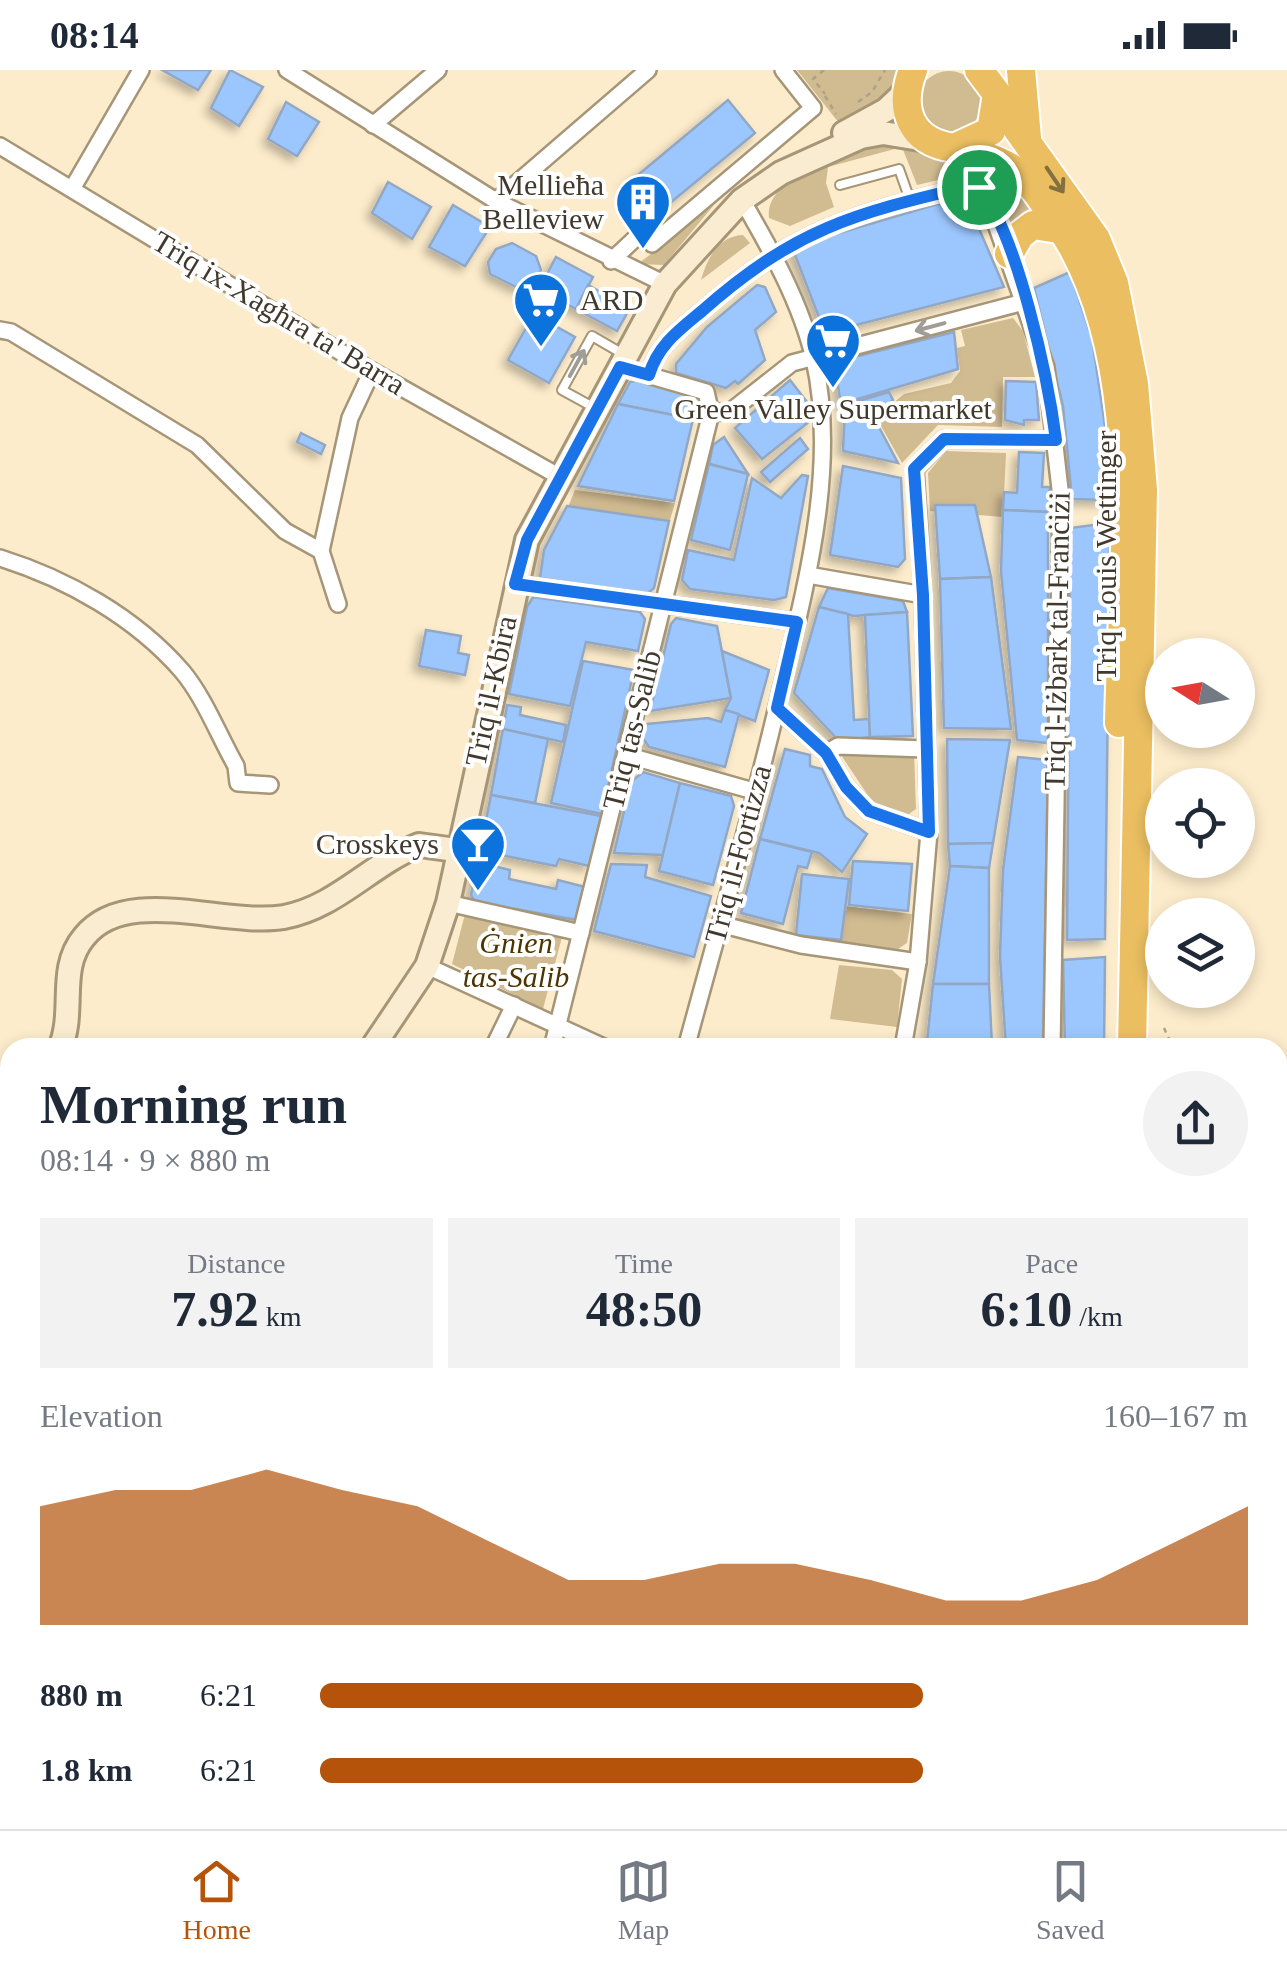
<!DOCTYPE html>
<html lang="en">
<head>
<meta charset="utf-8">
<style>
  body { margin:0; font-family:"Times New Roman",serif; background:#f2f2f3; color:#1f2937; height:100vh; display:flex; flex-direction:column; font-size:38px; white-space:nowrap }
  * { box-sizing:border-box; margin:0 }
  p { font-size:32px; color:#747a83 }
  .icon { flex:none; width:55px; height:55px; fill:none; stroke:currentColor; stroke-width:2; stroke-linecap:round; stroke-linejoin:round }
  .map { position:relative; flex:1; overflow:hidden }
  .panel { position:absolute; left:0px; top:968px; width:1288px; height:792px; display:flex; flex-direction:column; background:#fff; border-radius:30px 30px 0 0; box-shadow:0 5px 15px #0003 }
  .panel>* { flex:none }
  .needle { width:65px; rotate:281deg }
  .controls { position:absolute; left:1145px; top:568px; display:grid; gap:20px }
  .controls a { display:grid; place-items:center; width:110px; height:110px; border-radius:50%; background:#fff; box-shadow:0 5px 15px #0003; font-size:50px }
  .pin { position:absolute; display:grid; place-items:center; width:85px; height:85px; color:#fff; margin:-42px; border:5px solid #fff; border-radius:50%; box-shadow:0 2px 10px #0007 }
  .round { display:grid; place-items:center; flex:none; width:105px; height:105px; border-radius:52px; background:#f2f2f3 }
  .summary { display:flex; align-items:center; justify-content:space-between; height:170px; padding:0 40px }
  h1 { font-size:55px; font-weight:800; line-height:75px }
  .metrics { display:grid; grid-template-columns:repeat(3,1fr); gap:15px; height:170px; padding:10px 40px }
  .metrics div { display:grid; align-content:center; border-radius:0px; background:#f2f2f3; text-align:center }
  .metrics b { font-size:50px; font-weight:800 }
  .metrics small { font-size:28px; font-weight:400 }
  .metrics p { font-size:28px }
  .chart { height:280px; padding:20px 40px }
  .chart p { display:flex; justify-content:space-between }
  .chart svg { width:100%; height:180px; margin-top:10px; fill:#b45309; opacity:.7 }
  ul { padding:0 40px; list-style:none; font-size:32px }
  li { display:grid; grid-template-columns:160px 120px 1fr; align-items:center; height:75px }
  li i { height:25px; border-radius:12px; background:#b45309 }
  .status { display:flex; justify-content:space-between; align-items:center; height:70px; padding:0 50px; background:#fff; direction:ltr }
  .status svg { height:28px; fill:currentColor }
  .tab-bar { display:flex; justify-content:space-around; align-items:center; height:140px; border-top:2px solid #e0e1e3; background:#fff; font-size:28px; color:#747a83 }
  .tab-bar a { display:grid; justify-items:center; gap:5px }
  .tab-bar .active { color:#b45309 }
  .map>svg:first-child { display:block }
  .green { fill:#d1bb91 }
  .building { fill:#9cc7fe; stroke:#92a7c3; stroke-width:2.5; filter:url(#shadow) }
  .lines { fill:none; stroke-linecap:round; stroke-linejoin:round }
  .lane-casing { stroke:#a69677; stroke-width:12 }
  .street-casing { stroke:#a69677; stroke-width:20 }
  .secondary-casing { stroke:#a69677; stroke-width:28 }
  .highway-casing { stroke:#fff; stroke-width:32 }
  .path { stroke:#aea188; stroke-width:2.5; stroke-dasharray:5 5; stroke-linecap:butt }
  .lane { stroke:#fff; stroke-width:8 }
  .street { stroke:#fff; stroke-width:15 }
  .secondary { stroke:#f9ecd0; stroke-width:22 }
  .highway { stroke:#ebbf61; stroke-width:28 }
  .oneway { stroke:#846f41 }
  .oneway2 { stroke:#a09c96 }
  .route-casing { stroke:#fff; stroke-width:20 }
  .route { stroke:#1a73e8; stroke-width:12 }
  .labels { text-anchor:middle; stroke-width:8; stroke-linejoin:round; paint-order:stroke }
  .poi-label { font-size:30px; fill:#40392c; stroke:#fff; text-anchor:end }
  .street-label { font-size:30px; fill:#40392c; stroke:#fff }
  .park-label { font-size:30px; font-style:italic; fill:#4b3500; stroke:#fff }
</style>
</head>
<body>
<div class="status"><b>08:14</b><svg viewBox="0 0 49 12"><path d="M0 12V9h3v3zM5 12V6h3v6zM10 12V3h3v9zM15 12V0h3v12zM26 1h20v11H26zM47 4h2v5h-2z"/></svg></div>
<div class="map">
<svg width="1287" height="1759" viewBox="0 0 1287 1759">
  <defs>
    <filter id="shadow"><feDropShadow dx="-5" dy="5" stdDeviation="5" flood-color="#0004"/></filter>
  </defs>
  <rect width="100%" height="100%" fill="#fdeccb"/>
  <g class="green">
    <path d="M797 0H903L889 28 843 58Z"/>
    <circle cx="949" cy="33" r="32"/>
    <path d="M882 69 993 97 1043 138 1008 163 986 110 964 104 917 115 902 77 828 97 826 113 834 137 790 156 769 148C764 105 850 82 882 69Z"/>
    <path d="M714 135 664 195 638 194Z"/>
    <path d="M743 165 750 173 701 210C707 189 718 166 743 165Z"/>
    <path d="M1013 248 1023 261 1035 307H1003L1002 357 938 355 902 393 876 347 904 324 951 313 960 301 957 278 965 276 961 260Z"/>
    <path d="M946 381 1006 383 1003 447 930 441 928 403Z"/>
    <path d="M575 420 675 433 668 457 566 442Z"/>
    <path d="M860 680 914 681 916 739 906 746 873 733 841 685Z"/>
    <path d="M844 836 912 844 907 873 898 879 839 873Z"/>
    <path d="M465 844 562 867 543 939 452 894Z"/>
    <path d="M839 895 892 900 902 909 897 957 830 949Z"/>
    <path d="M890 1750H1125L1137 1759H885Z"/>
  </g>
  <g class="building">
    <path d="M162 0H211L198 20Z"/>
    <path d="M230 0 263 17 239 56 211 38Z"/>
    <path d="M728 30 755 63 653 147 626 115Z"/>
    <path d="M286 32 319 52 297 86 268 69Z"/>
    <path d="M388 112 431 137 412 169 372 143Z"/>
    <path d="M965 126 1004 217 825 263 792 177Z"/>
    <path d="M453 135 490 157 465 196 429 177Z"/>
    <path d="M512 173 536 186 541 200 535 212 518 218 490 204 488 192 496 179Z"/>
    <path d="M556 187 593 207 576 239 539 219Z"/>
    <path d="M1070 202 1092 268 1109 383V430L1072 429 1063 336 1034 218Z"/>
    <path d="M588 215 630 238 617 261 576 239Z"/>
    <path d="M757 215 765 217 776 242 755 260 765 290 738 314 735 311 726 318 676 303V294L707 257Z"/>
    <path d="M534 244 575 267 549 313 508 290Z"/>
    <path d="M954 262 958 299 841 334 834 292Z"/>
    <path d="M640 310 692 326 697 337 693 349 618 334 630 312Z"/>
    <path d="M790 310 807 332 810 351 762 389 735 358Z"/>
    <path d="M1006 311 1036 312 1039 350H1024V355L1005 350Z"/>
    <path d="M889 322 893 330 873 346 898 393 843 381 845 335Z"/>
    <path d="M618 334 693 349 674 431 578 416Z"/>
    <path d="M301 363 325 375 321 384 297 372Z"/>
    <path d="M724 367 748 404 709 394 713 375Z"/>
    <path d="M800 368 808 379 770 412 761 402Z"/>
    <path d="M1019 382 1044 383 1042 417H1050L1048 442 1003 440 1004 422 1017 423Z"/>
    <path d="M709 394 748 404 730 480 691 470Z"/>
    <path d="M843 396 901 408 905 489 898 497 830 485Z"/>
    <path d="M802 405 808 406 786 527 774 530 690 519 682 510 688 480 734 490 752 408 781 428Z"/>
    <path d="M935 435H975L991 507 940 509Z"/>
    <path d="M567 436 669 451 654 518 646 525 540 508 544 480Z"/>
    <path d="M1003 440 1048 442V673L1017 670 1001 501Z"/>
    <path d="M1110 453 1105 869 1067 870 1070 458Z"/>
    <path d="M991 507 1011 659 944 658 940 509Z"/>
    <path d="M828 518 903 531 907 542 854 546 819 537Z"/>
    <path d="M533 527 640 542 645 549 638 581 586 572 570 636 509 624 527 537Z"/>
    <path d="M819 537 848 544 854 650 869 649 870 667 839 671 794 623Z"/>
    <path d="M907 542 913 666 870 667 865 545Z"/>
    <path d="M676 548 717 556 731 628 650 641 671 554Z"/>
    <path d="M426 560 461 566 458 583 469 585 465 605 419 596Z"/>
    <path d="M722 581 769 600 755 651 725 640 731 628Z"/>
    <path d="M583 591 634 600 602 744 551 733Z"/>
    <path d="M507 635 521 637 520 645 566 655 563 672 503 659Z"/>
    <path d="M725 640 739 644 725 697 649 677 642 667 647 654 708 648 721 652Z"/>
    <path d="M503 659 548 669 535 733 491 725Z"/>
    <path d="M947 669 1010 670 993 773 948 774Z"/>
    <path d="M785 679 810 685V696L822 699 845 747 867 764 842 802 819 783 760 769Z"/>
    <path d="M1018 687 1048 690 1043 978H1006L1000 887 1003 800Z"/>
    <path d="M643 702 680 713 663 785 614 783 631 712Z"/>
    <path d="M680 713 731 726 734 736 713 815 659 801Z"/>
    <path d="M491 725 601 746 589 796 559 789 556 796 480 781Z"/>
    <path d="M760 769 812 782 807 798 798 796 783 854 741 843Z"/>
    <path d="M993 773 989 798 950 796 948 774Z"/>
    <path d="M853 791 912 794 908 841 849 835Z"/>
    <path d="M477 792 510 800 509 809 556 819 558 810 585 817 577 850 475 832 471 825Z"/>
    <path d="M611 794 647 795 645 807 711 826 694 887 594 861Z"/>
    <path d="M950 796 989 798V914H933Z"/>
    <path d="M802 804 849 809 841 870 796 865Z"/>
    <path d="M1105 887 1104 978H1065L1063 890Z"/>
    <path d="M933 914H989L992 975 927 972Z"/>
    <path d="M10 1258V1293L0 1285V1271Z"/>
    <path d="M691 1750 693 1759H642L686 1750Z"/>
  </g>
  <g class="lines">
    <g class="lane-casing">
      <g id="lane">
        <path d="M840 115 899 99 910 130"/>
        <path d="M593 337 562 320 592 266 623 284"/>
      </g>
    </g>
    <g class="street-casing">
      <g id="street">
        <path d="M287 0 496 131 665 214"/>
        <path d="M373 55 438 0"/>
        <path d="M0 76 372 301 560 407"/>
        <path d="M72 119 141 0"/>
        <path d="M496 131 648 0"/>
        <path d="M611 191 642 162 652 174 813 38 783 0"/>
        <path d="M0 260 11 262 197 375 285 461 321 481 338 534"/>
        <path d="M649 305C658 275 679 260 702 241 795 159 852 144 970 116L979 117 986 126 1046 297 1061 428 1052 978"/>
        <path d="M711 343 731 341 792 293 1024 232"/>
        <path d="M321 481 350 348 372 301"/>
        <path d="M0 488C67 509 135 547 182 601 204 627 219 666 236 696L238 713 270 715"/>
        <path d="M808 505 923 525"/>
        <path d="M515 514 797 552"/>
        <path d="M777 638 826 683 846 717 869 741 929 762"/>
        <path d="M826 683 838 676 926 679"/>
        <path d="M626 685 757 722"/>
        <path d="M448 833 581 863"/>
        <path d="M720 854 801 875 918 892"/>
        <path d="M427 896 606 978"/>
        <path d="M495 974 514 935"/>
        <path d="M552 978 711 343 706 322 620 297"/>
        <path d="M686 978C720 853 756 729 785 603 809 504 837 391 814 289 801 233 770 178 742 130"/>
        <path d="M903 978 918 892 929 762 923 525 915 399 944 369 1056 370"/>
        <path d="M0 1119 10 1127"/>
        <path d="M0 1300 10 1308"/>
        <path d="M0 1364 10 1357"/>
        <path d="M0 1545 10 1544"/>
        <path d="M0 1706H10"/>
        <path d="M146 1750 147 1759"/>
        <path d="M233 1750 234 1759"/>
        <path d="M490 1750 492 1759"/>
        <path d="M703 1750 705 1759"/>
        <path d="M737 1750 754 1759"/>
        <path d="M439 1759 454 1750"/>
        <path d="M618 1759 661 1750"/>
      </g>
    </g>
    <g class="secondary-casing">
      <g id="secondary">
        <path d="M844 63 886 40 905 22"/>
        <path d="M60 978C76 941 57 899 84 867 126 814 224 857 284 847 337 837 371 794 419 775L456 780"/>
        <path d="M372 978 427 896 448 833 527 470 665 214 742 130 781 103 861 67 883 63 926 70"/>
        <path d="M0 1014H10"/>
        <path d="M10 1431 6 1438 10 1491"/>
        <path d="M28 1750V1759"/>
        <path d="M1142 1750 1147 1759"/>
        <path d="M1200 1759 1238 1751 1287 1753"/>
      </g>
    </g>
    <g class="highway-casing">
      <g id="highway">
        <path d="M913 0C898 39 910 72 954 78L991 61 997 24 979 0"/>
        <path d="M1021 0 1027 68"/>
        <path d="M998 32 1096 169 1114 213 1134 314 1143 420 1132 978"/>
        <path d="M962 78C981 85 1001 90 1017 102 1032 113 1041 129 1051 143 1151 277 1122 494 1119 653"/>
        <path d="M1009 184 1020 165 1033 155 1065 160"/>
        <path d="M867 1759 875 1750"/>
      </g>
    </g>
    <g class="path">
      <path d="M824 0 813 9 825 24"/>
      <path d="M825 26 836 44"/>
      <path d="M858 32 872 22 885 0"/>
      <path d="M1164 958 1173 978"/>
    </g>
    <use href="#lane" class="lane"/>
    <use href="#street" class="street"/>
    <use href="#secondary" class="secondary"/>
    <use href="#highway" class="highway"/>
  </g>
  <defs><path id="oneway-shaft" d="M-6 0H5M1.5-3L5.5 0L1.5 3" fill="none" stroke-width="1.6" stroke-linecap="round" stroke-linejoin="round" transform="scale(2.5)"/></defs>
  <use class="oneway" href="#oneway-shaft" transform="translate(1055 110) rotate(56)"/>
  <g class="oneway2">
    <use href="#oneway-shaft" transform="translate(930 257) rotate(165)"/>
    <use href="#oneway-shaft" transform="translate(577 293) rotate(-61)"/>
  </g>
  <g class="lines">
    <g class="route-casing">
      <path id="route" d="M970 116 979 117C1018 166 1048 308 1056 370L944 369 914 399 923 525 929 762 869 741 846 717 826 683 777 638 797 552 515 514 527 470 620 297 649 305C658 275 679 260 702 241 795 159 852 144 970 116Z"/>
    </g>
    <use href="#route" class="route"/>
  </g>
  <defs>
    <g id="building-pin" transform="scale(2.875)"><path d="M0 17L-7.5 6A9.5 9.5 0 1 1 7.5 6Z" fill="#0b73db" stroke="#fff"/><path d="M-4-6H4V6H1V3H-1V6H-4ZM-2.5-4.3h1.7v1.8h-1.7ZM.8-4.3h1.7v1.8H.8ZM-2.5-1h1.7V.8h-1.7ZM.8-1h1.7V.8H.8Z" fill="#fff"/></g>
    <g id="supermarket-pin" transform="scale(2.875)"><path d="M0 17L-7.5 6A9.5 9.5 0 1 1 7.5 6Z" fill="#0b73db" stroke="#fff"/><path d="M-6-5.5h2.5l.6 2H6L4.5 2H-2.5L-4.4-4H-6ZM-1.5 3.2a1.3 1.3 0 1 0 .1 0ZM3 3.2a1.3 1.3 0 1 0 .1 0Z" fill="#fff"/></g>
    <g id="bar-pin" transform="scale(2.875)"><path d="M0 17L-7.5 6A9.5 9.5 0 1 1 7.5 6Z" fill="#0b73db" stroke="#fff"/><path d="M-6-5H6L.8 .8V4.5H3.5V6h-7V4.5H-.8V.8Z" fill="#fff"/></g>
  </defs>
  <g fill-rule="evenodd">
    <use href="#building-pin" x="643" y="132"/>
    <use href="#supermarket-pin" x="541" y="230"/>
    <use href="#supermarket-pin" x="833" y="271"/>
    <use href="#bar-pin" x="478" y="774"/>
  </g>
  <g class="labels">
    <g class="poi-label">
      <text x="604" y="125">Mellieħa<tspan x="604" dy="34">Belleview</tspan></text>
      <text x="580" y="240" text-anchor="start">ARD</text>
      <text x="833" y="349" text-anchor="middle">Green Valley Supermarket</text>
      <text x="439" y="784">Crosskeys</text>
    </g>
    <g class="street-label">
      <text transform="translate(279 243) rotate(31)" y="10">Triq ix-Xagħra ta' Barra</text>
      <text transform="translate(1106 486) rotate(-90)" y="10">Triq Louis Wettinger</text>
      <text transform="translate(1057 571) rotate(-89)" y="10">Triq l-Iżbark tal-Franċiżi</text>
      <text transform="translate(491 621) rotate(-78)" y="10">Triq il-Kbira</text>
      <text transform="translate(632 660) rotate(-76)" y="10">Triq tas-Salib</text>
      <text transform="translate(738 784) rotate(-75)" y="10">Triq il-Fortizza</text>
    </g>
    <g class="park-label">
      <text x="516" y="883">Ġnien<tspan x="516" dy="34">tas-Salib</tspan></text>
    </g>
  </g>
</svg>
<div class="controls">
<a><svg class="needle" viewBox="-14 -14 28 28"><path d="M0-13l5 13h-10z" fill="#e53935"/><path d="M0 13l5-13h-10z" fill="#747a83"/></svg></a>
<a><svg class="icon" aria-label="locate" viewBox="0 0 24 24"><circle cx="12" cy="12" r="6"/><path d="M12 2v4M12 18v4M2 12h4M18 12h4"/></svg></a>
<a><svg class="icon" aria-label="layers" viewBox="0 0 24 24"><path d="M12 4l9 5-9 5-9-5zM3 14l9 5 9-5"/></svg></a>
</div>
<div class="pin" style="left:979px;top:117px;background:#1e9e55"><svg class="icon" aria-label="arrive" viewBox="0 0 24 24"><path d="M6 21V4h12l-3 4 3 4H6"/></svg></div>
<section class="panel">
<div class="summary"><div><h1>Morning run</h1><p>08:14 · 9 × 880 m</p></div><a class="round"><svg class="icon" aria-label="share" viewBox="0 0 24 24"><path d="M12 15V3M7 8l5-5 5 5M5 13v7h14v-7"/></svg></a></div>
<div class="metrics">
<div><p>Distance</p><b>7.92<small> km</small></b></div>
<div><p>Time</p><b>48:50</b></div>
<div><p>Pace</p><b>6:10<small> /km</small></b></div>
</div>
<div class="chart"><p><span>Elevation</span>160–167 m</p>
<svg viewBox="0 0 160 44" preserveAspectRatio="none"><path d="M0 44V15L10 11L20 11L30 6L40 11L50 15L60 24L70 33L80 33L90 29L100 29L110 33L120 38L130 38L140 33L150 24L160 15V44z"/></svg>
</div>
<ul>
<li><b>880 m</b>6:21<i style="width:65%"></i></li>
<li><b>1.8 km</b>6:21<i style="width:65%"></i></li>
</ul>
</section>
</div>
<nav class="tab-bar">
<a class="active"><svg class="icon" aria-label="home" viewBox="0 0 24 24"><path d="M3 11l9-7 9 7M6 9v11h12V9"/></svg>Home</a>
<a><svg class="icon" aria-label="map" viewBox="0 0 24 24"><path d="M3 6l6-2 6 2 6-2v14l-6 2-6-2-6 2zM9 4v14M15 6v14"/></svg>Map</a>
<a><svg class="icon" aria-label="saved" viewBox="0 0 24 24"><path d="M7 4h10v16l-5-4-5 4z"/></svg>Saved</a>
</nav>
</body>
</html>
